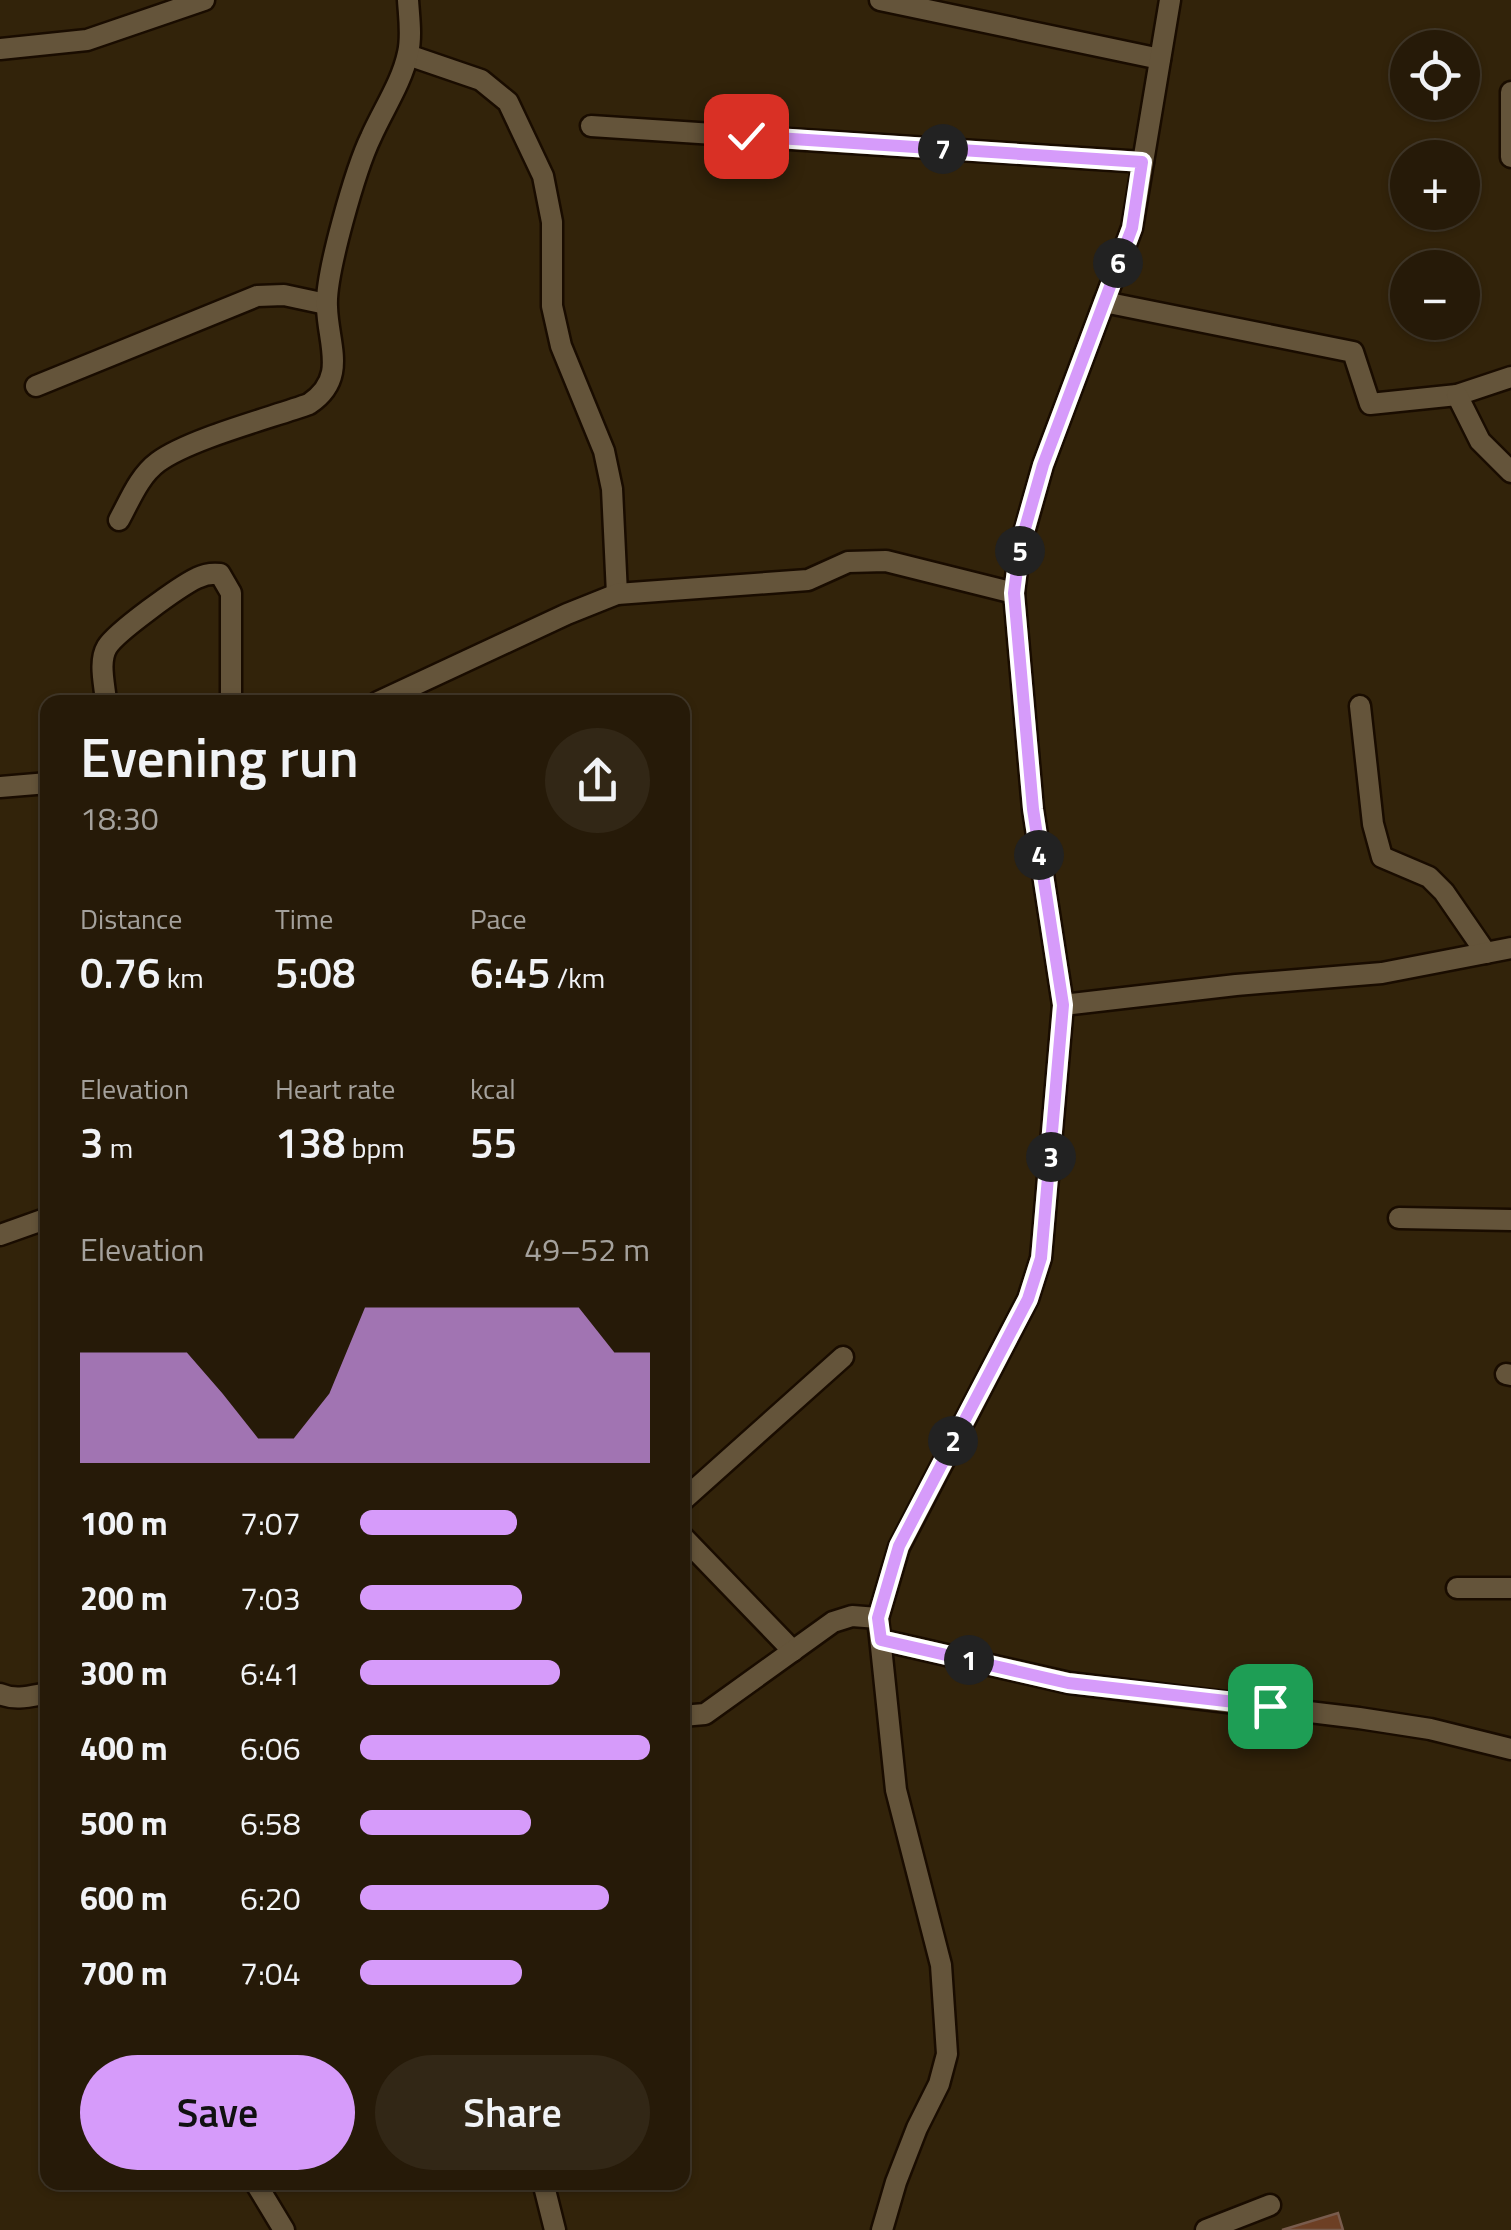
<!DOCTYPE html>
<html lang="en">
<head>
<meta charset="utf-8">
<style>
  body { margin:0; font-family:"Titillium Web",sans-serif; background:#322716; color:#f1f3f6; height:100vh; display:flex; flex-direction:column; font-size:38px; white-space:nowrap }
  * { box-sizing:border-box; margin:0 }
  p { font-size:32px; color:#a4a19c }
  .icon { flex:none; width:55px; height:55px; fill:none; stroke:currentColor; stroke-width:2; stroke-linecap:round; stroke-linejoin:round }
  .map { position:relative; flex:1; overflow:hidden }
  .details { position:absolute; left:40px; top:695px; width:650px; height:1495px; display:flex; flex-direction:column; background:#261a08; border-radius:20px; box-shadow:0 2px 8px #0004,0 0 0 2px #423829 }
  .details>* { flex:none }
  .tools { position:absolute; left:1390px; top:30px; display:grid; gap:20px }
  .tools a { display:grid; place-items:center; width:90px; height:90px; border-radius:50%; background:#261a08; box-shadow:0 2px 8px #0004,0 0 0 2px #423829; font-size:50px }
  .pin { position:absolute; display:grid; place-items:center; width:85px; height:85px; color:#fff; margin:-42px; border-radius:20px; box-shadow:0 5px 15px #0006 }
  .km { position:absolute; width:50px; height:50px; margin:-25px; border-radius:50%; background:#222; color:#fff; font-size:28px; line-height:50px; text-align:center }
  .round { display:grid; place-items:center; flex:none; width:105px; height:105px; border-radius:52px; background:#322716 }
  .head { display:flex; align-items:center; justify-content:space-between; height:170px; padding:0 40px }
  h1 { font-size:55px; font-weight:600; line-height:75px }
  .metrics { display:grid; grid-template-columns:repeat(3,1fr); gap:15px; height:170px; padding:10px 40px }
  .metrics div { display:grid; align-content:center }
  .metrics b { font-size:42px; font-weight:600 }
  .metrics small { font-size:28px; font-weight:400 }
  .metrics p { font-size:28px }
  .chart { height:280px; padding:20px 40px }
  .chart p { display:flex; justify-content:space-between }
  .chart svg { width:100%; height:180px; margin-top:10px; fill:#d69bfa; opacity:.7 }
  .cta { display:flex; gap:20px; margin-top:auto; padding:20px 40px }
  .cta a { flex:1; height:115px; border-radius:60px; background:#d69bfa; color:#111; font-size:40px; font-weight:600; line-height:115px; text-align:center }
  .cta a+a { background:#322716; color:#f1f3f6 }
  ul { padding:0 40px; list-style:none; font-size:32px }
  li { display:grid; grid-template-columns:160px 120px 1fr; align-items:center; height:75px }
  li i { height:25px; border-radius:12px; background:#d69bfa }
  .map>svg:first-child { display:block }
  .building { fill:#6d3f24; stroke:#795c4d; stroke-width:2.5 }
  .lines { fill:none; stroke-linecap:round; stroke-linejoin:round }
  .minor-casing { stroke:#190c00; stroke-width:25 }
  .minor { stroke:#64543a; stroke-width:20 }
  .route-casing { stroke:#fff; stroke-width:20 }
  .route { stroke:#d69bfa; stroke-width:12 }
</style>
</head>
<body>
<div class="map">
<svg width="1511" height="2230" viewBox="0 0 1511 2230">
  <rect width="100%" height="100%" fill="#32230a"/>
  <path class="building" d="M1338 2213 1343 2230H1282Z"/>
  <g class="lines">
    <g class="minor-casing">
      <g id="minor">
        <path d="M880 0 1160 59"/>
        <path d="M0 49 87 40 204 0"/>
        <path d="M408 55 481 80 508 102 543 176 552 222V306L561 346 604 451 612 489 617 594"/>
        <path d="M1511 92V157"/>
        <path d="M591 126 1143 162"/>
        <path d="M1104 302 1353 352 1370 404 1457 395 1511 377"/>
        <path d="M36 386 257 296 284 295 326 304"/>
        <path d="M1457 395 1480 441 1511 472"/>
        <path d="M119 520C130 500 139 476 158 462 189 439 270 418 309 404 348 378 328 345 327 307 325 274 356 168 371 137 383 110 402 82 408 53 412 36 409 17 408 0"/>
        <path d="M106 702C105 686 98 662 107 647 116 632 180 586 197 578 205 574 211 573 220 574L231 593V702"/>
        <path d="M378 702 567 614 617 594 808 580 848 562 886 561 1014 593"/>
        <path d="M1360 706 1373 824 1382 857 1429 877 1444 892 1486 953"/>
        <path d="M0 787 48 783"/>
        <path d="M1063 1005 1236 985 1382 973 1511 948"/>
        <path d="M1399 1218 1511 1220"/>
        <path d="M0 1235 48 1218"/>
        <path d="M1506 1374 1511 1375"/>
        <path d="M682 1501 843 1357"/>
        <path d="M682 1536 793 1651"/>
        <path d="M1457 1588H1511"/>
        <path d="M881 1640 1069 1683 1359 1718 1430 1729 1511 1749"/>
        <path d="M0 1694C16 1701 31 1696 48 1693"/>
        <path d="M682 1716 705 1714 833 1622 852 1616 878 1618"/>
        <path d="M255 2182 284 2230"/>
        <path d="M543 2182 555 2230"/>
        <path d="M882 2230 896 2182 917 2128 939 2084 947 2054 941 1965 896 1790 878 1618 899 1547 1028 1299 1041 1258 1063 1005 1033 809 1014 593 1020 547 1043 465 1132 228 1170 0"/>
        <path d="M1206 2230 1270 2205"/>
      </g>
    </g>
    <use href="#minor" class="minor"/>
  </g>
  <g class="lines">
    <g class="route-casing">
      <path id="route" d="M746 136 1142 162 1132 228 1043 465 1020 546 1014 593 1033 809 1063 1005 1041 1258 1028 1299 899 1546 878 1618 881 1640 1068 1683 1270 1706"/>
    </g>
    <use href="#route" class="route"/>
  </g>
</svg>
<div class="tools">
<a><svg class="icon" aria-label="locate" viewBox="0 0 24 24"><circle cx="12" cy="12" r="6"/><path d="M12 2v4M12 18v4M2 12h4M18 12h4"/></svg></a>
<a>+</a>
<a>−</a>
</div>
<div class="pin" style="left:1270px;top:1706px;background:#1e9e55"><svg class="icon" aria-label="arrive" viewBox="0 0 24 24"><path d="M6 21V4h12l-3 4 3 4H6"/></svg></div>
<div class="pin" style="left:746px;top:136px;background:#d93025"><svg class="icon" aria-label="check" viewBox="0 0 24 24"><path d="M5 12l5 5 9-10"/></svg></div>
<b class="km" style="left:969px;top:1660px">1</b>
<b class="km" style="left:953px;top:1441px">2</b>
<b class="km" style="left:1051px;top:1157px">3</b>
<b class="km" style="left:1039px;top:855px">4</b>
<b class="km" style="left:1020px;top:551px">5</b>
<b class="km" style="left:1118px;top:263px">6</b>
<b class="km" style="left:943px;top:149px">7</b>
<section class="details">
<div class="head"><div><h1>Evening run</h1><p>18:30</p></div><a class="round"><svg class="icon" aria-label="share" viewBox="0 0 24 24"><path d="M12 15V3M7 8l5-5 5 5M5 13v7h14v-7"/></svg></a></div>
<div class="metrics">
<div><p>Distance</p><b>0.76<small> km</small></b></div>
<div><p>Time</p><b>5:08</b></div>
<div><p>Pace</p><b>6:45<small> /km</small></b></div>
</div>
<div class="metrics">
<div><p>Elevation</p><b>3<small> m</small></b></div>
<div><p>Heart rate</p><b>138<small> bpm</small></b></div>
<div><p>kcal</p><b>55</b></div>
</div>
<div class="chart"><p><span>Elevation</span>49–52 m</p>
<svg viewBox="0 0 160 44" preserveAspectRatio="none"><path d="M0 44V17L10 17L20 17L30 17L40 27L50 38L60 38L70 27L80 6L90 6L100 6L110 6L120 6L130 6L140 6L150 17L160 17V44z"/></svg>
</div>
<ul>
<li><b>100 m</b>7:07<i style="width:54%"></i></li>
<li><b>200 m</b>7:03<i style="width:56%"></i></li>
<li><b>300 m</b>6:41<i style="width:69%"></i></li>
<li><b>400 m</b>6:06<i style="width:100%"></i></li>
<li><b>500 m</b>6:58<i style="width:59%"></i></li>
<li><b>600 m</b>6:20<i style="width:86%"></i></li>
<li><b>700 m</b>7:04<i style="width:56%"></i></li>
</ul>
<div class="cta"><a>Save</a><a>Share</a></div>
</section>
</div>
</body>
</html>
